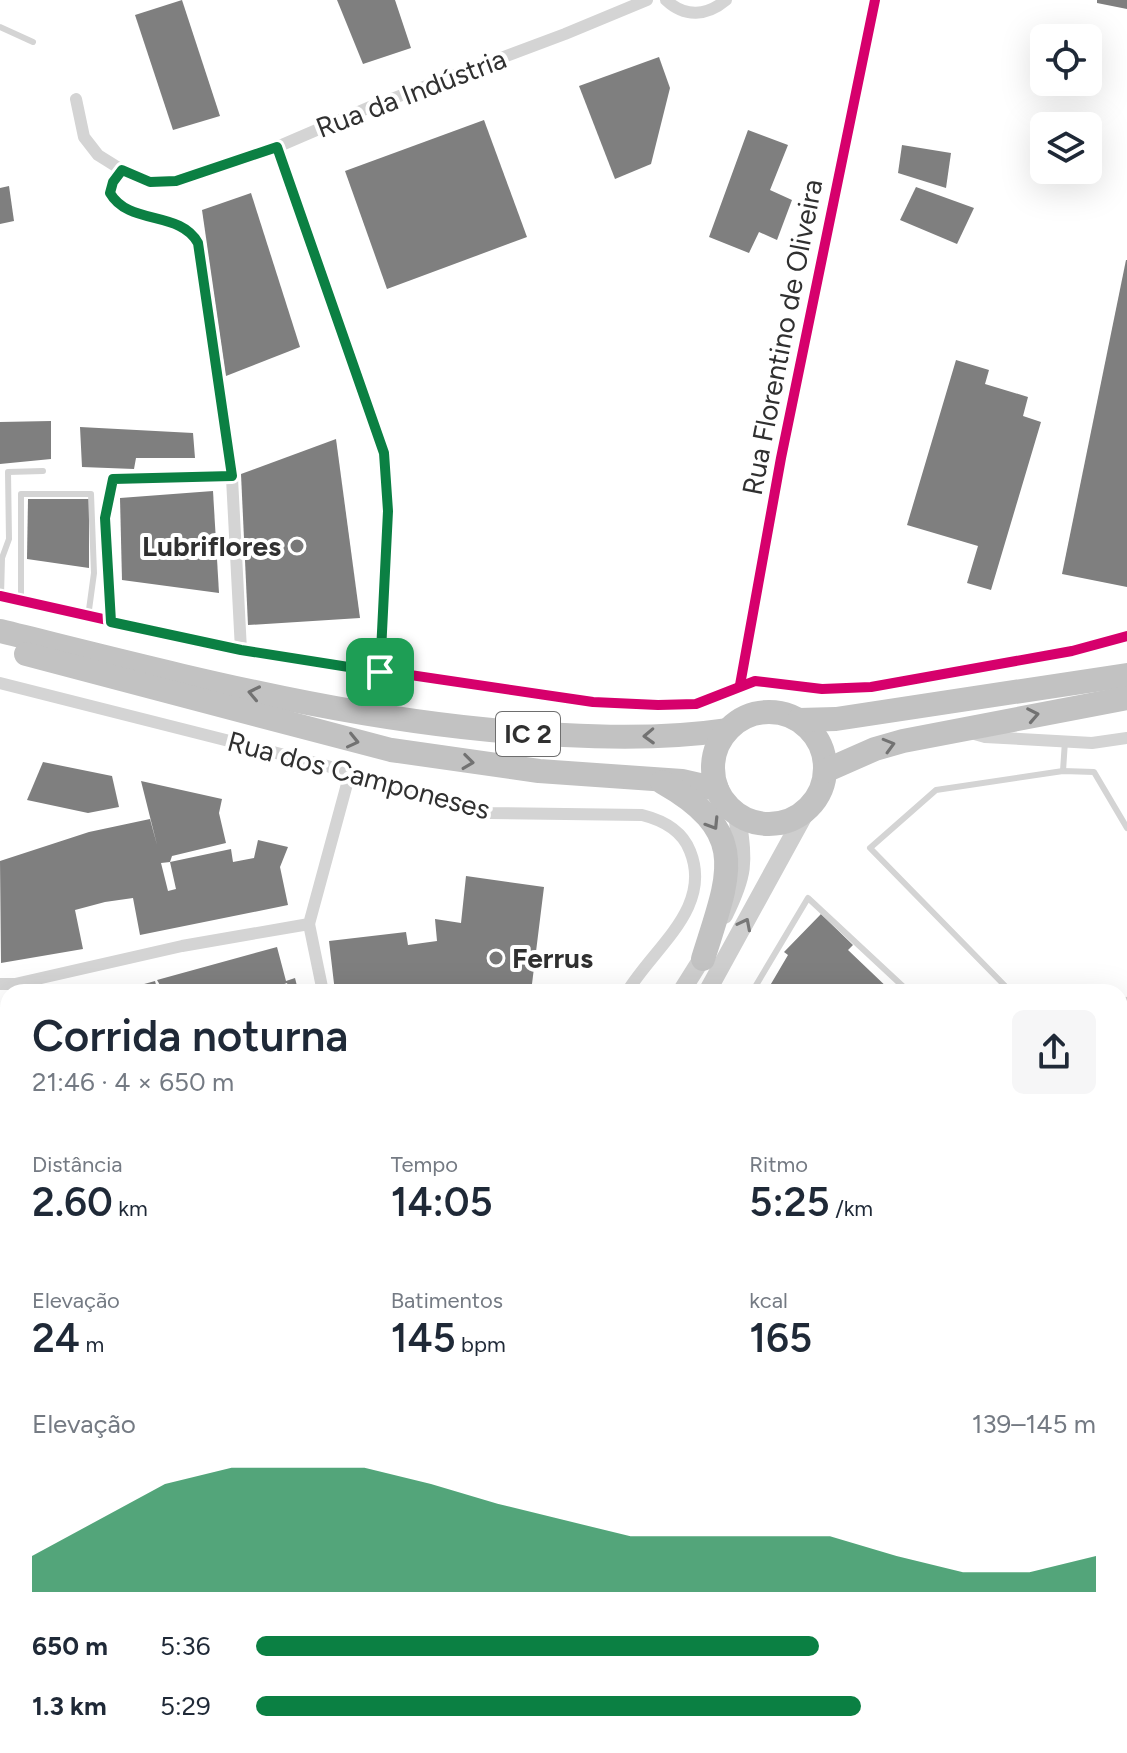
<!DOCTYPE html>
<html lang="pt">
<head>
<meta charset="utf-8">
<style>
  body { margin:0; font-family:Figtree,sans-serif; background:#f6f6f7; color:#1f2937; height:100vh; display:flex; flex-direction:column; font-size:30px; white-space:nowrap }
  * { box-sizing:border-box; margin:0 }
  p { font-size:26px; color:#747a83 }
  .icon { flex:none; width:44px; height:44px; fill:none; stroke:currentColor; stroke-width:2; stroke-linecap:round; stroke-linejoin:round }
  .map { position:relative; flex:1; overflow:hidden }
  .details { position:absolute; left:0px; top:984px; width:1128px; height:770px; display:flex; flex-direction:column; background:#fff; border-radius:24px 24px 0 0; box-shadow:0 8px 32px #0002 }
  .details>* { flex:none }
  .fabs { position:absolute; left:1030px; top:24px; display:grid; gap:16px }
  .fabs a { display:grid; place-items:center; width:72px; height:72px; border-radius:12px; background:#fff; box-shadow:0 8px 32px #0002; font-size:40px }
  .pin { position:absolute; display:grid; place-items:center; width:68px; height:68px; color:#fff; margin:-34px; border-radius:16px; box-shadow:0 4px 12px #0006 }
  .round { display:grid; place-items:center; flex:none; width:84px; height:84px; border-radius:12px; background:#f6f6f7 }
  .overview { display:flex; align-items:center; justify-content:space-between; height:136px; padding:0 32px }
  h1 { font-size:44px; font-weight:600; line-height:60px }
  .stats { display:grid; grid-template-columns:repeat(3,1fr); gap:12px; height:136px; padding:8px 32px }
  .stats div { display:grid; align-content:center }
  .stats b { font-size:40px; font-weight:600 }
  .stats small { font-size:22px; font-weight:400 }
  .stats p { font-size:22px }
  .chart { height:224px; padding:16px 32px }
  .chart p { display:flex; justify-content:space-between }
  .chart svg { width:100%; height:144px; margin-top:8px; fill:#0b8043; opacity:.7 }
  ul { padding:0 32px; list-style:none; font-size:26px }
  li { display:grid; grid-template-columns:128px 96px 1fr; align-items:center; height:60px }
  li i { height:20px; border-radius:10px; background:#0b8043 }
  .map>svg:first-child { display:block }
  .building { fill:#7f7f7f }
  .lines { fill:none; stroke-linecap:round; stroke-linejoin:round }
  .lane { stroke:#d4d4d4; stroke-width:6 }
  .street { stroke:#d4d4d4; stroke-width:12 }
  .secondary { stroke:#cecece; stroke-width:18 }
  .highway { stroke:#c2c2c2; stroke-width:24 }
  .cycleway-casing { stroke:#fff; stroke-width:15 }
  .cycleway { stroke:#d6006c; stroke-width:10 }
  .oneway { stroke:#727272 }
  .oneway2 { stroke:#777 }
  .route-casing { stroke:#fff; stroke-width:16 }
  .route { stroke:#0b8043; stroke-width:10 }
  .poi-dot { fill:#787878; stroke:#fff; stroke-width:3 }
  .labels { text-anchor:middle; stroke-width:8; stroke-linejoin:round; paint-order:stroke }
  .shield { fill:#fff; stroke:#6e6e6e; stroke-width:2 }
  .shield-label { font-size:26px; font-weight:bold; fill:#303030 }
  .street-label { font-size:28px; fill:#303030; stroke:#fff }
  .poi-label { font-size:28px; font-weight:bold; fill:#303030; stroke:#fff; text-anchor:end }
</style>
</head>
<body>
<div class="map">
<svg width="1127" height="1753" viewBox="0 0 1127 1753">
  <rect width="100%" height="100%" fill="#fff"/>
  <g class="building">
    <path d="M182 0 220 116 173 130 135 15Z"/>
    <path d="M337 0H395L411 48 363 64Z"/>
    <path d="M1097 0H1127V9L1097 3Z"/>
    <path d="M659 57 670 88 651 164 615 179 579 86Z"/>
    <path d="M484 120 527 237 387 289 345 171Z"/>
    <path d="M748 130 788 145 770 190 792 200 777 240 759 232 749 253 709 237Z"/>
    <path d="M902 145 951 153 946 188 898 173Z"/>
    <path d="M9 186 14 221 0 224V188Z"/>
    <path d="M916 187 974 208 957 244 900 220Z"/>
    <path d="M251 193 300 347 226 376 202 210Z"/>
    <path d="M1126 260H1127V587L1062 574Z"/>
    <path d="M956 360 989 370 985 384 1028 397 1023 416 1041 422 991 590 967 583 978 546 907 525Z"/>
    <path d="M51 421V459L0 464V422Z"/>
    <path d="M80 427 193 433 195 458H136L134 469 82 467Z"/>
    <path d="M336 439 360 618 248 625 241 474Z"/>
    <path d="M213 491 219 593 122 580 120 498Z"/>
    <path d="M28 499H89V568L27 559Z"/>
    <path d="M43 762 112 776 119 807 88 813 27 800Z"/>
    <path d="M141 781 222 799 219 813 226 843 172 856 170 862 161 863 168 891 176 889 170 862 231 849 233 862 254 858 258 840 288 847 280 867 288 905 140 935 133 898 105 902 75 910 83 949 1 963 0 861 89 832 150 819 157 845Z"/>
    <path d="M466 876 544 887 531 992H335L329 941 406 932 408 945 437 941 435 919 461 923Z"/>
    <path d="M821 914 853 945 848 950 892 992H771L768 989 788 955 784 952Z"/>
    <path d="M277 947 286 981 295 978 297 986 289 989 287 983 279 986 280 992H164L157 980Z"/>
    <path d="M155 981 158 992H120L119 991Z"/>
    <path d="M8 1013V1091L0 1082V1014Z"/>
  </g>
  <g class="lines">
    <g class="lane">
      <path d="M0 27 33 42"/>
      <path d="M1 596 2 558 9 539 8 472 43 471"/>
      <path d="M21 601V494H91L94 573 88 617"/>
      <path d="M111 622 105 518 113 479 232 476"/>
      <path d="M1063 771 1065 741"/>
      <path d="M752 992 808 898 909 992"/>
      <path d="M1011 992 870 848 936 790 1063 771 1094 772 1127 828"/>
      <path d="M1120 1004 1127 1000"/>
    </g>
    <g class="street">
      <path d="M666 0C685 18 707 16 726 0"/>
      <path d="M76 99 84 137 98 155 122 170 150 182 176 181 277 147 370 107 565 34 647 0"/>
      <path d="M277 147 384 453 388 511 380 672"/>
      <path d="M122 170 113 182 110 193C128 226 180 210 198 243L231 459 241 650"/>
      <path d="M0 596 241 650 593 702 658 705 696 704 755 681 822 689 871 687 1072 651 1127 636"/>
      <path d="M0 683 320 764 490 813 642 815C662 820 682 830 690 851 713 908 654 947 627 992"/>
      <path d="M740 685 781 458 875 0"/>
      <path d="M971 733 985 737 1092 743 1127 738"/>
      <path d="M309 924 323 992"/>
      <path d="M0 984H15L182 946 309 924 350 773"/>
      <path d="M0 1130 8 1148"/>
      <path d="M1120 1412 1127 1417"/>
      <path d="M883 1746 915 1753"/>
      <path d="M313 1753 314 1746"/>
      <path d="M858 1753 878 1746"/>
    </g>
    <g class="secondary">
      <path d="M724 915C746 870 743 862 737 813"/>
      <path d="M681 992 708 949"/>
      <path d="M707 992 808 808"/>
      <path d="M0 1676 8 1671"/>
    </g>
    <g class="highway">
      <path d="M0 631C187 677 370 727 564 735 618 738 673 738 727 730"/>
      <path d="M26 654 391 750 539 771 682 781 717 789"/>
      <circle cx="769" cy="768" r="56"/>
      <path d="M799 720 836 719 1127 675"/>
      <path d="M825 771 875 749 903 741 1127 698"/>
      <path d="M662 782C752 833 729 875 703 959"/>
    </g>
    <g class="cycleway-casing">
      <g id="cycleway">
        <path d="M0 596 241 650 593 702 658 705 696 704 755 681 822 689 871 687 1072 651 1127 636"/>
        <path d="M740 685 781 458 875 0"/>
      </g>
    </g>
    <use href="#cycleway" class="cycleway"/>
  </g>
  <defs><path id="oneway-chevron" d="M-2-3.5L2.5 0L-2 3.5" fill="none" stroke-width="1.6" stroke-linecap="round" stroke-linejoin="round" transform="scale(2)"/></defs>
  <g class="oneway">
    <use href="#oneway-chevron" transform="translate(254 693) rotate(-168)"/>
    <use href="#oneway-chevron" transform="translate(1033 715) rotate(-11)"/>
    <use href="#oneway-chevron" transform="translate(649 736) rotate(178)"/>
    <use href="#oneway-chevron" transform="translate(353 741) rotate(13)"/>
    <use href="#oneway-chevron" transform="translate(889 745) rotate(-16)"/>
    <use href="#oneway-chevron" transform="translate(468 762) rotate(7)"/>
    <use href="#oneway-chevron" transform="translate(713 824) rotate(58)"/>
  </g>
  <use class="oneway2" href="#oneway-chevron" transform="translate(745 924) rotate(-63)"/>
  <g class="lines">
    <g class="route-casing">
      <path id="route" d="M277 147 384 453 388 511 380 672 241 650 111 622 105 518 113 479 232 476 198 243C180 210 129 226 110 193L113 182 122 170 150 182 176 181Z"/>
    </g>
    <use href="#route" class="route"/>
  </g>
  <g class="poi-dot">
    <circle cx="297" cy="546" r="8"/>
    <circle cx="496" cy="958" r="8"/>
  </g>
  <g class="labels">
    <rect class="shield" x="496" y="712" width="64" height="44" rx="6"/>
    <g class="shield-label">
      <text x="528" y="743">IC 2</text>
    </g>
    <g class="street-label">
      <text transform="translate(411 93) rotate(-21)" y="10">Rua da Indústria</text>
      <text transform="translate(782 337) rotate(-79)" y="10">Rua Florentino de Oliveira</text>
      <text transform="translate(359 775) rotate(15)" y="10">Rua dos Camponeses</text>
    </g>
    <g class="poi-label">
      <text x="281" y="556">Lubriflores</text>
      <text x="512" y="968" text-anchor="start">Ferrus</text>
    </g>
  </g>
</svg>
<div class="fabs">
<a><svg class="icon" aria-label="locate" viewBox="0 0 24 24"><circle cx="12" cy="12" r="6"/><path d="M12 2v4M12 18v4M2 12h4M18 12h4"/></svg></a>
<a><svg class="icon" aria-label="layers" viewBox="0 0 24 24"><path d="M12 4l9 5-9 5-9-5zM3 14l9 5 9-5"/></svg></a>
</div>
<div class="pin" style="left:380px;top:672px;background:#1e9e55"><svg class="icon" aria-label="arrive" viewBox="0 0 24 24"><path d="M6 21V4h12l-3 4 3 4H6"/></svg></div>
<section class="details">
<div class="overview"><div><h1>Corrida noturna</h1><p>21:46 · 4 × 650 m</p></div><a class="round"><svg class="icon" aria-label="share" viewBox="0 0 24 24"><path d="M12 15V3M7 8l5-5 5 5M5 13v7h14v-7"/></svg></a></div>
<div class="stats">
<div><p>Distância</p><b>2.60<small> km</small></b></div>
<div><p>Tempo</p><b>14:05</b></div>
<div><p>Ritmo</p><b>5:25<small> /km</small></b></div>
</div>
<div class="stats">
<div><p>Elevação</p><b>24<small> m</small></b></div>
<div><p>Batimentos</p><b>145<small> bpm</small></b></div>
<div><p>kcal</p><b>165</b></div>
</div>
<div class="chart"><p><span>Elevação</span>139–145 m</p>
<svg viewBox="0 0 160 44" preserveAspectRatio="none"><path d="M0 44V33L10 22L20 11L30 6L40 6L50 6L60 11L70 17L80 22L90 27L100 27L110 27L120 27L130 33L140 38L150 38L160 33V44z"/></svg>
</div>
<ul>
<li><b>650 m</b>5:36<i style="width:67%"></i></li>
<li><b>1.3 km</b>5:29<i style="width:72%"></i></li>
</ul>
</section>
</div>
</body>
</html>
